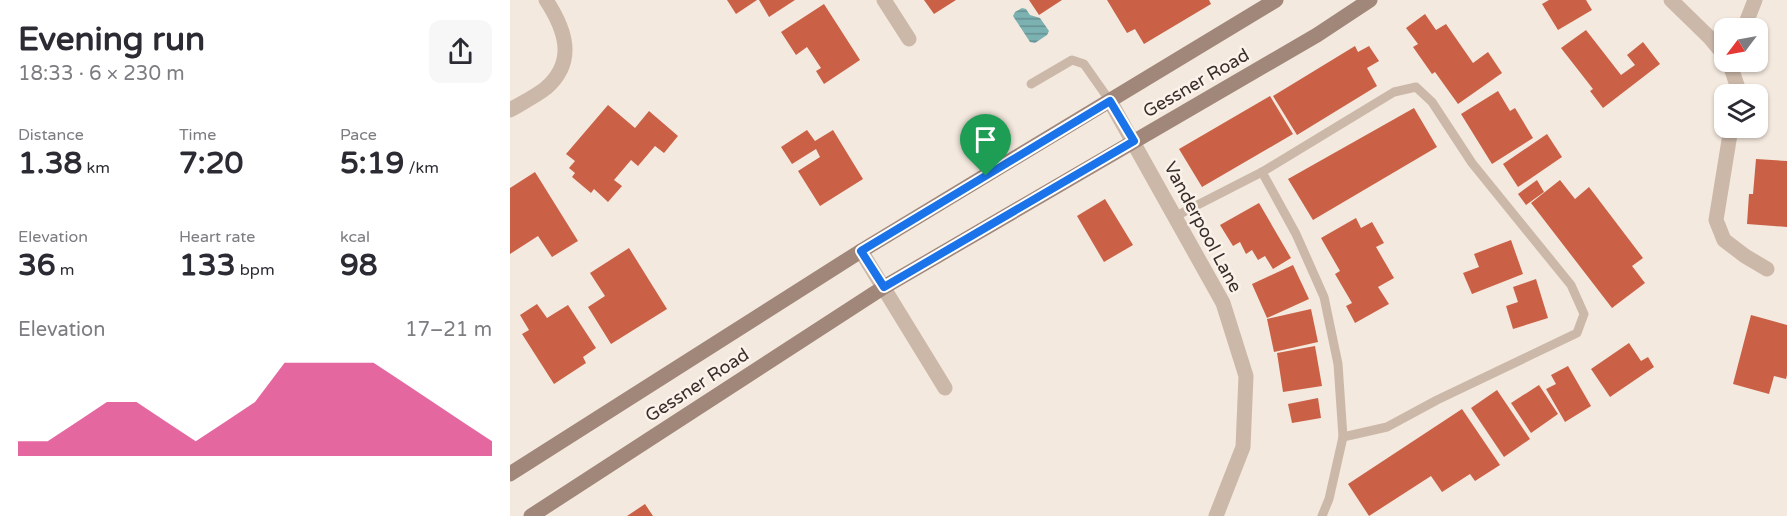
<!DOCTYPE html>
<html lang="en">
<head>
<meta charset="utf-8">
<style>
  body { margin:0; font-family:"Varela Round",sans-serif; background:#f7f7f7; color:#2b2b33; height:100vh; display:flex; flex-direction:column; font-size:22px; white-space:nowrap }
  * { box-sizing:border-box; margin:0 }
  p { font-size:20px; color:#7c7c81 }
  .icon { flex:none; width:33px; height:33px; fill:none; stroke:currentColor; stroke-width:2; stroke-linecap:round; stroke-linejoin:round }
  .map { position:relative; flex:1; overflow:hidden }
  .sheet { display:flex; flex-direction:column; background:#fff; width:510px }
  .sheet>* { flex:none }
  .needle { width:39px; rotate:238deg }
  .controls { position:absolute; left:1204px; top:18px; display:grid; gap:12px }
  .controls a { display:grid; place-items:center; width:54px; height:54px; border-radius:12px; background:#fff; box-shadow:0 2px 4px #0004; font-size:30px }
  .pin { position:absolute; display:grid; place-items:center; width:51px; height:51px; color:#fff; margin:-62px -26px; border-radius:50% 50% 50% 0; rotate:-45deg; box-shadow:0 0 6px #0007 }
  .pin .icon { rotate:45deg }
  .round { display:grid; place-items:center; flex:none; width:63px; height:63px; border-radius:12px; background:#f7f7f7 }
  .overview { display:flex; align-items:center; justify-content:space-between; height:102px; padding:0 18px }
  h1 { font-size:33px; font-weight:700; line-height:45px }
  .stats { display:grid; grid-template-columns:repeat(3,1fr); gap:9px; height:102px; padding:6px 18px }
  .stats div { display:grid; align-content:center }
  .stats b { font-size:30px; font-weight:700 }
  .stats small { font-size:16px; font-weight:400 }
  .stats p { font-size:16px }
  .chart { height:168px; padding:12px 18px }
  .chart p { display:flex; justify-content:space-between }
  .chart svg { width:100%; height:108px; margin-top:6px; fill:#db2777; opacity:.7 }
  main { display:flex; flex:1; min-height:0 }
  .map>svg:first-child { display:block }
  .water { fill:url(#water-rules) }
  .building { fill:#ca6146 }
  .lines { fill:none; stroke-linecap:round; stroke-linejoin:round }
  .service { stroke:#ccb8a9; stroke-width:9 }
  .minor { stroke:#ccb8a9; stroke-width:15 }
  .secondary { stroke:#a0877a; stroke-width:15 }
  .route-casing { stroke:#fff; stroke-width:12 }
  .route { stroke:#1a73e8; stroke-width:8 }
  .labels { text-anchor:middle; stroke-width:5; stroke-linejoin:round; paint-order:stroke }
  .street-label { font-size:18px; fill:#392e29; stroke:#fbf3eb }
</style>
</head>
<body>
<main>
<section class="sheet">
<div class="overview"><div><h1>Evening run</h1><p>18:33 · 6 × 230 m</p></div><a class="round"><svg class="icon" aria-label="share" viewBox="0 0 24 24"><path d="M12 15V3M7 8l5-5 5 5M5 13v7h14v-7"/></svg></a></div>
<div class="stats">
<div><p>Distance</p><b>1.38<small> km</small></b></div>
<div><p>Time</p><b>7:20</b></div>
<div><p>Pace</p><b>5:19<small> /km</small></b></div>
</div>
<div class="stats">
<div><p>Elevation</p><b>36<small> m</small></b></div>
<div><p>Heart rate</p><b>133<small> bpm</small></b></div>
<div><p>kcal</p><b>98</b></div>
</div>
<div class="chart"><p><span>Elevation</span>17–21 m</p>
<svg viewBox="0 0 160 44" preserveAspectRatio="none"><path d="M0 44V38L10 38L20 30L30 22L40 22L50 30L60 38L70 30L80 22L90 6L100 6L110 6L120 6L130 14L140 22L150 30L160 38V44z"/></svg>
</div>
</section>
<div class="map">
<svg width="1277" height="516" viewBox="0 0 1277 516">
  <defs>
    <pattern id="water-rules" width="6" height="5" patternUnits="userSpaceOnUse" patternTransform="scale(1.5)"><rect width="6" height="5" fill="#7cb1b2"/><path d="M0 2.5h6" fill="none" stroke="#679091"/></pattern>
  </defs>
  <rect width="100%" height="100%" fill="#f4e9de"/>
  <path class="water" d="M512 8 516 9 520 15 530 18 539 31 537 35 525 43 520 42 503 16 505 12Z"/>
  <g class="building">
    <path d="M217 0H247L226 14Z"/>
    <path d="M249 0H285L259 17Z"/>
    <path d="M414 0H446L424 14Z"/>
    <path d="M519 0H552L529 15Z"/>
    <path d="M597 0H699L701 4 634 44 625 29 617 33Z"/>
    <path d="M1039 0H1076L1082 10 1048 30 1032 4Z"/>
    <path d="M314 4 350 60 314 84 306 71 311 68 297 47 286 55 271 32Z"/>
    <path d="M915 14 926 30 936 24 963 63 978 52 992 73 948 104 925 72 922 74 903 47 908 44 896 28Z"/>
    <path d="M1076 30 1111 75 1125 65 1117 55 1133 42 1150 64 1093 108 1080 91 1083 89 1051 48Z"/>
    <path d="M845 46 848 52 859 46 869 61 857 68 867 86 787 135 763 96Z"/>
    <path d="M988 91 1000 111 1005 108 1023 138 982 164 951 114Z"/>
    <path d="M760 96 783 134 692 187 669 149Z"/>
    <path d="M98 105 125 128 139 111 168 136 154 153 145 146 128 166 121 160 104 180 112 186 98 202 84 189 81 193 62 177 65 173 59 168 65 161 56 154Z"/>
    <path d="M904 108 927 147 803 220 778 179Z"/>
    <path d="M297 130 305 141 323 130 353 179 310 206 288 171 310 157 306 149 282 164 271 147Z"/>
    <path d="M1037 134 1052 157 1008 187 993 164Z"/>
    <path d="M1246 159 1277 161V227L1237 224 1239 194H1243Z"/>
    <path d="M25 172 68 241 42 257 28 236 0 254V188Z"/>
    <path d="M1027 180 1034 192 1016 205 1008 194Z"/>
    <path d="M1050 180 1065 199 1079 187 1133 258 1122 266 1135 283 1102 308 1021 203Z"/>
    <path d="M595 199 623 245 594 262 567 216Z"/>
    <path d="M749 203 781 258 763 269 755 256 748 260 742 250 736 254 730 242 723 246 710 225Z"/>
    <path d="M846 218 851 228 862 222 874 243 866 247 884 278 868 287 879 304 845 323 836 306 842 303 825 274 830 271 811 238Z"/>
    <path d="M1001 240 1013 274 962 294 953 273 969 267 964 254Z"/>
    <path d="M119 248 157 309 101 344 78 307 95 296 80 273Z"/>
    <path d="M783 265 799 299 757 318 742 284Z"/>
    <path d="M1026 279 1038 318 1003 329 996 306 1008 302 1003 287Z"/>
    <path d="M27 304 37 318 58 305 86 348 73 357 76 363 44 384 12 334 19 330 10 315Z"/>
    <path d="M801 309 808 342 764 352 757 319Z"/>
    <path d="M1241 315 1277 325V375L1276 379 1264 376 1259 394 1223 384Z"/>
    <path d="M1119 343 1131 361 1138 357 1144 367 1100 397 1081 369Z"/>
    <path d="M805 346 812 386 773 392 767 353Z"/>
    <path d="M1058 366 1081 406 1055 422 1036 389 1046 384 1041 375Z"/>
    <path d="M1029 385 1048 414 1021 433 1001 403Z"/>
    <path d="M987 390 1020 439 994 457 961 408Z"/>
    <path d="M808 398 811 418 782 423 778 404Z"/>
    <path d="M952 409 990 465 965 481 960 474 932 492 921 476 859 516 838 484Z"/>
    <path d="M135 504 143 516H117Z"/>
  </g>
  <g class="lines">
    <g class="service">
      <path d="M521 84 562 60 574 64 600 101"/>
      <path d="M752 172 786 234 814 297 828 364 833 437 819 499 812 516"/>
      <path d="M666 216 752 172 884 92 906 87 922 102 962 163 1061 285 1074 314 1067 333 927 400 877 427 833 437"/>
    </g>
    <g class="minor">
      <path d="M374 0 399 39"/>
      <path d="M1161 0 1200 38 1215 56"/>
      <path d="M1234 28 1245 0"/>
      <path d="M1219 62 1228 88 1227 94"/>
      <path d="M600 101 713 303 736 376 733 447 706 516"/>
      <path d="M0 110C12 103 26 96 36 88 67 61 55 29 36 0"/>
      <path d="M1221 128 1206 220 1214 240 1235 256 1257 269"/>
      <path d="M351 251 435 388"/>
    </g>
    <g class="secondary">
      <path d="M0 474 351 251 766 0"/>
      <path d="M21 516 374 287 807 35 860 0"/>
    </g>
  </g>
  <g class="lines">
    <g class="route-casing">
      <path id="route" d="M600 101 624 141 374 287 351 251Z"/>
    </g>
    <use href="#route" class="route"/>
  </g>
  <g class="labels">
    <g class="street-label">
      <text transform="translate(686 83) rotate(-30)" y="6">Gessner Road</text>
      <text transform="translate(693 227) rotate(62)" y="6">Vanderpool Lane</text>
      <text transform="translate(187 385) rotate(-33)" y="6">Gessner Road</text>
    </g>
  </g>
</svg>
<div class="controls">
<a><svg class="needle" viewBox="-14 -14 28 28"><path d="M0-13l5 13h-10z" fill="#e53935"/><path d="M0 13l5-13h-10z" fill="#7c7c81"/></svg></a>
<a><svg class="icon" aria-label="layers" viewBox="0 0 24 24"><path d="M12 4l9 5-9 5-9-5zM3 14l9 5 9-5"/></svg></a>
</div>
<div class="pin" style="left:476px;top:176px;background:#1e9e55"><svg class="icon" aria-label="arrive" viewBox="0 0 24 24"><path d="M6 21V4h12l-3 4 3 4H6"/></svg></div>
</div>
</main>
</body>
</html>
